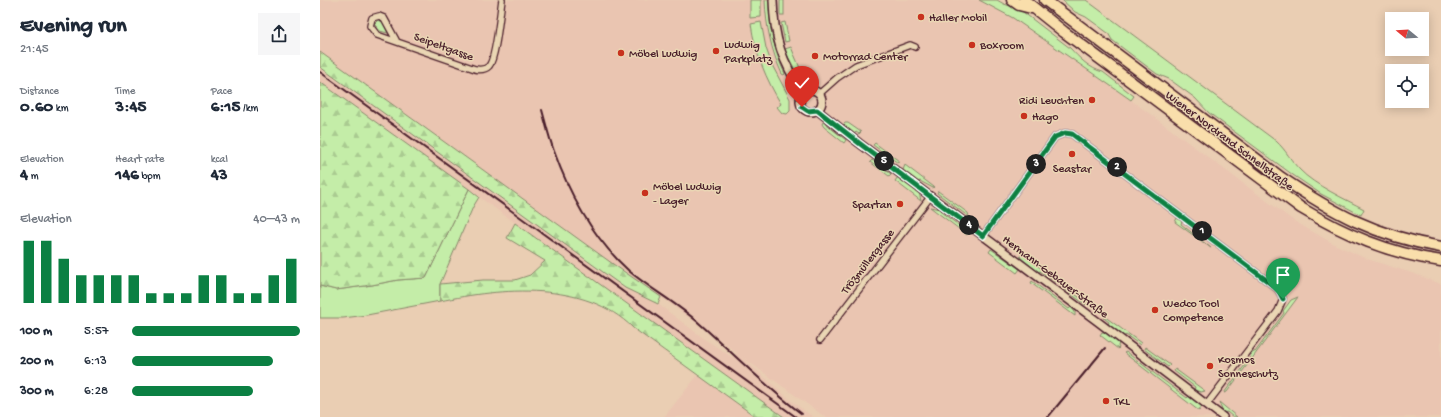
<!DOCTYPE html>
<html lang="en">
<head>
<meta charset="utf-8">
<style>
  body { margin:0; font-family:"Gochi Hand",sans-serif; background:#f6f6f7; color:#1f2937; height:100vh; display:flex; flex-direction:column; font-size:15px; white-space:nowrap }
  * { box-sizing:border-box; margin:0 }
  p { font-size:13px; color:#747a83 }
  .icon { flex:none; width:22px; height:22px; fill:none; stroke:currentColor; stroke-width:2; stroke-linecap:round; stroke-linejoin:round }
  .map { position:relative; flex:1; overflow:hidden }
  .drawer { display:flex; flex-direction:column; background:#fff; width:320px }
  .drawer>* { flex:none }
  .needle { width:26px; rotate:288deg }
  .buttons { position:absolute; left:1065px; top:12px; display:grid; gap:8px }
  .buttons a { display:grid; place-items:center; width:44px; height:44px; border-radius:0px; background:#fff; box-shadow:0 2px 10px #0003; font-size:20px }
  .pin { position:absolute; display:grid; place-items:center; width:34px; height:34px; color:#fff; margin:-41px -17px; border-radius:50% 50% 50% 0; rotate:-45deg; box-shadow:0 0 4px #0007 }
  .pin .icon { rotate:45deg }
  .km { position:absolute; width:20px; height:20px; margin:-10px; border-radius:50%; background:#222; color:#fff; font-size:11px; line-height:20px; text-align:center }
  .round { display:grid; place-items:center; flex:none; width:42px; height:42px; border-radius:0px; background:#f6f6f7 }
  .head { display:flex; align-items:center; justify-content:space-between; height:68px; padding:0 20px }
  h1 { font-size:22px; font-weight:700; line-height:30px }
  .stats { display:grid; grid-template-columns:repeat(3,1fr); gap:6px; height:68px; padding:4px 20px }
  .stats div { display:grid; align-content:center }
  .stats b { font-size:17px; font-weight:700 }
  .stats small { font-size:11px; font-weight:400 }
  .stats p { font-size:11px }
  .chart { height:112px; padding:8px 20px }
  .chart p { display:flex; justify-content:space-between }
  .chart svg { width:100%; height:72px; margin-top:4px; stroke:#0b8043; stroke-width:6 }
  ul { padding:0 20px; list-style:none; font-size:13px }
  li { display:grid; grid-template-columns:64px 48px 1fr; align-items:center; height:30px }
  li i { height:10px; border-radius:5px; background:#0b8043 }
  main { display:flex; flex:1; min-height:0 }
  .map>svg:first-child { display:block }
  .built { fill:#eac5b1 }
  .green { fill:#c4eda8; stroke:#87866a }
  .forest { fill:url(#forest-firs); stroke:#87866a }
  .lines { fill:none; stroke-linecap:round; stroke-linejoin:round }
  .minor-casing { stroke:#4a1f2b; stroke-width:8 }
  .tertiary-casing { stroke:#4a1f2b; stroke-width:10 }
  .motorway-casing { stroke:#4a1f2b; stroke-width:13 }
  .minor { stroke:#ead6b4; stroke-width:5.5 }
  .tertiary { stroke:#ead6b4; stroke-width:7 }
  .motorway { stroke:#f9deab; stroke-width:10 }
  .rail { stroke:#4a1f2b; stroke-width:2 }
  .route-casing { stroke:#fff; stroke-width:8 }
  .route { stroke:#0b8043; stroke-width:5 }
  .poi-dot { fill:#c8321e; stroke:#ead6b4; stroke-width:1.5 }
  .labels { text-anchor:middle; stroke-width:3; stroke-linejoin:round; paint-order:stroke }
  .poi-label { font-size:12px; fill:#4a1f2b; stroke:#ead6b4; text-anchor:start }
  .street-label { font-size:12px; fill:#4a1f2b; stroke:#ead6b4 }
</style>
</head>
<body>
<main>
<section class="drawer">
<div class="head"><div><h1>Evening run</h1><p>21:45</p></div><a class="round"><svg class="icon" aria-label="share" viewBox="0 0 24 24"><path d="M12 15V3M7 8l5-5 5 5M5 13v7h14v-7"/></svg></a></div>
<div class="stats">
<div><p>Distance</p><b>0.60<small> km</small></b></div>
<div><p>Time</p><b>3:45</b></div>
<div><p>Pace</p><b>6:15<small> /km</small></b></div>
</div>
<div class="stats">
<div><p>Elevation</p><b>4<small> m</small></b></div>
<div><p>Heart rate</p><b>146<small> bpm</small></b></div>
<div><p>kcal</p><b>43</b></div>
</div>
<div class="chart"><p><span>Elevation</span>40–43 m</p>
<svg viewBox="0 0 160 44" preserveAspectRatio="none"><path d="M5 44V6M15 44V6M25 44V17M35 44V27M45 44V27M55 44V27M65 44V27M75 44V38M85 44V38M95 44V38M105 44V27M115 44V27M125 44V38M135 44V38M145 44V27M155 44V17"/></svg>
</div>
<ul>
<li><b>100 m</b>5:57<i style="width:100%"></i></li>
<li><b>200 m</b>6:13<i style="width:84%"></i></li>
<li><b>300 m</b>6:28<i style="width:72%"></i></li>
</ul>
</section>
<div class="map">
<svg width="1121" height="417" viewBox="0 0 1121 417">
  <defs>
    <pattern id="forest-firs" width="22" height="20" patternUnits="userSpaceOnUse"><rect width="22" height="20" fill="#c4eda8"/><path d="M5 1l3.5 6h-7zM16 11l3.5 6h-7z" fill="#aacb91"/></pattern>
  </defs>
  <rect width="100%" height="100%" fill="#eaceb3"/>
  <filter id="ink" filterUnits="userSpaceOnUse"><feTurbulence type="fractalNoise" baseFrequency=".025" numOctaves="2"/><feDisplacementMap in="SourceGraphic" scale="8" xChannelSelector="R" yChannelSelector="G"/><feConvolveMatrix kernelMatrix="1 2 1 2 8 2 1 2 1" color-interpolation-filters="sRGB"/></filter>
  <g filter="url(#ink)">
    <g class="built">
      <path d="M0 0H659L693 18 811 100 974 221 1014 244 1047 259 1095 274 1121 284V417H505L422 357 469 399 493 417H464L0 82V67L305 288 338 304 386 340 412 357 417 353 345 300 293 264 0 52Z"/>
      <path d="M378 375 436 417H344Z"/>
    </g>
    <g class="green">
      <path d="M430 0H441V17L430 18Z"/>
      <path d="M445 0H449C449 26 454 51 465 74L464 75 462 74C451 50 446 26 445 0Z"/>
      <rect x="460" y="0" width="4" height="15"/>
      <path d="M659 0H677L684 4 699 9 750 48C759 58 770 69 783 72L814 96 811 100 693 18Z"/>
      <path d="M742 0H766L956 141C966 150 971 161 980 170 994 185 1025 199 1044 209L1041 215 1001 194 973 175 889 113 875 98 849 79 837 74 792 40 788 33 766 17 755 12Z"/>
      <path d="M58 20 63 22 68 33 60 31 54 24Z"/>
      <path d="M441 22 446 48 452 65 470 99V111L467 114 462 113 457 107 461 104C446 79 435 53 431 24Z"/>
      <path d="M465 22 469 41 465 42 461 23Z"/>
      <path d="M471 47 483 75 480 79 465 51V49Z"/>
      <path d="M503 122 526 140 524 143 504 127 502 124Z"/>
      <path d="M525 123H528L541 132 539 134 536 132 534 134 523 125Z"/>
      <path d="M555 143 579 161 578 163 553 145Z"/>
      <path d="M552 160 571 174 569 176 550 162Z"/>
      <path d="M585 165 614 187 613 188 600 181 598 182 583 170Z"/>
      <path d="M578 177 599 192 601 201 575 181Z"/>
      <path d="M149 189 159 197 153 207 120 284V301L47 315 23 318H0V286L16 290 52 285 78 280 106 278Z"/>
      <path d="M618 191 648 213 649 217 617 193Z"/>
      <path d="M610 207 620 209 622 211 621 212 641 227 643 226 650 231 647 235Z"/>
      <path d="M857 218 862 221 861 224 891 248 855 222Z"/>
      <path d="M671 249 700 269 697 273 669 252Z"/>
      <path d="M702 254 739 282H735L720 271 718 272 700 257Z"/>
      <path d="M712 281 749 309 751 307 755 312V316L711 283Z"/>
      <path d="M744 286 767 303 766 305 744 289Z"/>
      <path d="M978 297 907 392 904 393 931 357 930 355 933 351 935 352 964 313 963 311 971 300Z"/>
      <path d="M784 316 821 343 820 345 806 335 803 337 788 325 789 322 785 319Z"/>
      <path d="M782 332H785L799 343 798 346 799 348 798 349 780 335Z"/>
      <path d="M825 347 850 365 848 367 824 349Z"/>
      <path d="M806 352 867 398 869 396 882 406 879 411 804 353Z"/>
      <path d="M855 369 885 391 881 392 874 390 875 387 854 371Z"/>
      <path d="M899 402 917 417H913L907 412 903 413Z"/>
    </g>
    <g class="forest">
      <path d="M0 52 293 264 341 297 338 304 305 288 0 67Z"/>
      <path d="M0 82 149 189 106 278 78 280 52 285 16 290 0 286Z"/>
      <path d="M195 223 464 417H436L313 328C265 280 180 288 120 301V284L163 280H195L210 275 225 261 187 238Z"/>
    </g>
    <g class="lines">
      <g class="minor-casing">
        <g id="minor">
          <path d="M76 40 64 18 59 16 52 18 50 26 57 35 155 69C160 70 165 70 169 66 176 58 180 12 182 0"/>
          <path d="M499 94 517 78 536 65 590 45 595 47"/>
          <path d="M663 236 735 137 745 133 752 134 958 289 963 299 958 311 887 404"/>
          <path d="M500 340 611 196"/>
        </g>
      </g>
      <g class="tertiary-casing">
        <g id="tertiary">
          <path d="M453 0C454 39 462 61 483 94"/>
          <circle cx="491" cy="101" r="11"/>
          <path d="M497 110 539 143 777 321 903 417"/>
        </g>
      </g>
      <g class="motorway-casing">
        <g id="motorway">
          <path d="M692 0 699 5 711 8"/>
          <path d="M704 0 744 32 981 208C1026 235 1068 253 1121 261"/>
          <path d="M725 0 959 176C1013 213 1056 236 1121 247"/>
        </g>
      </g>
      <use href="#minor" class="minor"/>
      <use href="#tertiary" class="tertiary"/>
      <use href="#motorway" class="motorway"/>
      <g class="rail">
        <path d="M0 72 476 417"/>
        <path d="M222 110C226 124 229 138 234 151 250 196 274 239 309 271 332 290 358 304 380 324 414 354 446 387 482 414"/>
        <path d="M728 417 785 348"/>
      </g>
    </g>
  </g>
  <g class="lines" filter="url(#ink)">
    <g class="route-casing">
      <path id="route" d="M482 107 488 111 497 110 539 143 663 236 735 137 745 133 752 134 958 289 963 299"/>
    </g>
    <use href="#route" class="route"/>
  </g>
  <g class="poi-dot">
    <circle cx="601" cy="17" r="4"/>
    <circle cx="652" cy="45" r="4"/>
    <circle cx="396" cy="51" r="4"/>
    <circle cx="301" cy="53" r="4"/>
    <circle cx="495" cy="56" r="4"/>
    <circle cx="772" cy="100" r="4"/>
    <circle cx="704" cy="116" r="4"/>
    <circle cx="752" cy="154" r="4"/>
    <circle cx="325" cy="193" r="4"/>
    <circle cx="580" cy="204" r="4"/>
    <circle cx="835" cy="310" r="4"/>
    <circle cx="890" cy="366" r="4"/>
    <circle cx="786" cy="401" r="4"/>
  </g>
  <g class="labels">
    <g class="poi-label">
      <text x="609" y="21">Haller Mobil</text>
      <text x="404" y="48">Ludwig<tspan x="404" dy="14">Parkplatz</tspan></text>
      <text x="660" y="49">Boxroom</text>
      <text x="309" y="57">Möbel Ludwig</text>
      <text x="503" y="60">Motorrad Center</text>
      <text x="764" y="104" text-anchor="end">Ridi Leuchten</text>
      <text x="712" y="120">Hago</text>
      <text x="752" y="172" text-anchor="middle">Seastar</text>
      <text x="333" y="190">Möbel Ludwig<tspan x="333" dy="14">- Lager</tspan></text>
      <text x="572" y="208" text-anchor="end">Spartan</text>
      <text x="843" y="307">Wedco Tool<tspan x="843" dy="14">Competence</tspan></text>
      <text x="898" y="363">Kosmos<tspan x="898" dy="14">Sonneschutz</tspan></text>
      <text x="794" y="405">TKL</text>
    </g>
    <g class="street-label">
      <text transform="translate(124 46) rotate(20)" y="4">Seipeltgasse</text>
      <text transform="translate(910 140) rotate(37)" y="4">Wiener Nordrand Schnellstraße</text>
      <text transform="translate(547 261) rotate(-52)" y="4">Trözmüllergasse</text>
      <text transform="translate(736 276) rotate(37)" y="4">Hermann-Gebauer-Straße</text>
    </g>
  </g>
</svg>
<div class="buttons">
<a><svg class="needle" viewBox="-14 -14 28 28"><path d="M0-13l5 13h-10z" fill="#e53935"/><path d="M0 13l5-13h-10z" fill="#747a83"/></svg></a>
<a><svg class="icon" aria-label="locate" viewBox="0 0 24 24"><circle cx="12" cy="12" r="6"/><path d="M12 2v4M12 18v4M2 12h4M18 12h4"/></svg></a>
</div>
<div class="pin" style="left:963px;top:299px;background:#1e9e55"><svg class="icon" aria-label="arrive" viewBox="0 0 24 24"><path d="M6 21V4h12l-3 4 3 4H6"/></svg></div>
<div class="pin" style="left:482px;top:107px;background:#d93025"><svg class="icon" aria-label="check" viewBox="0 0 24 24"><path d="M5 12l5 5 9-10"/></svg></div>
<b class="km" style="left:882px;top:231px">1</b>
<b class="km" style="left:797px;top:167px">2</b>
<b class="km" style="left:716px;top:164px">3</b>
<b class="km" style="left:649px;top:225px">4</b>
<b class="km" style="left:564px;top:161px">5</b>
</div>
</main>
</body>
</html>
